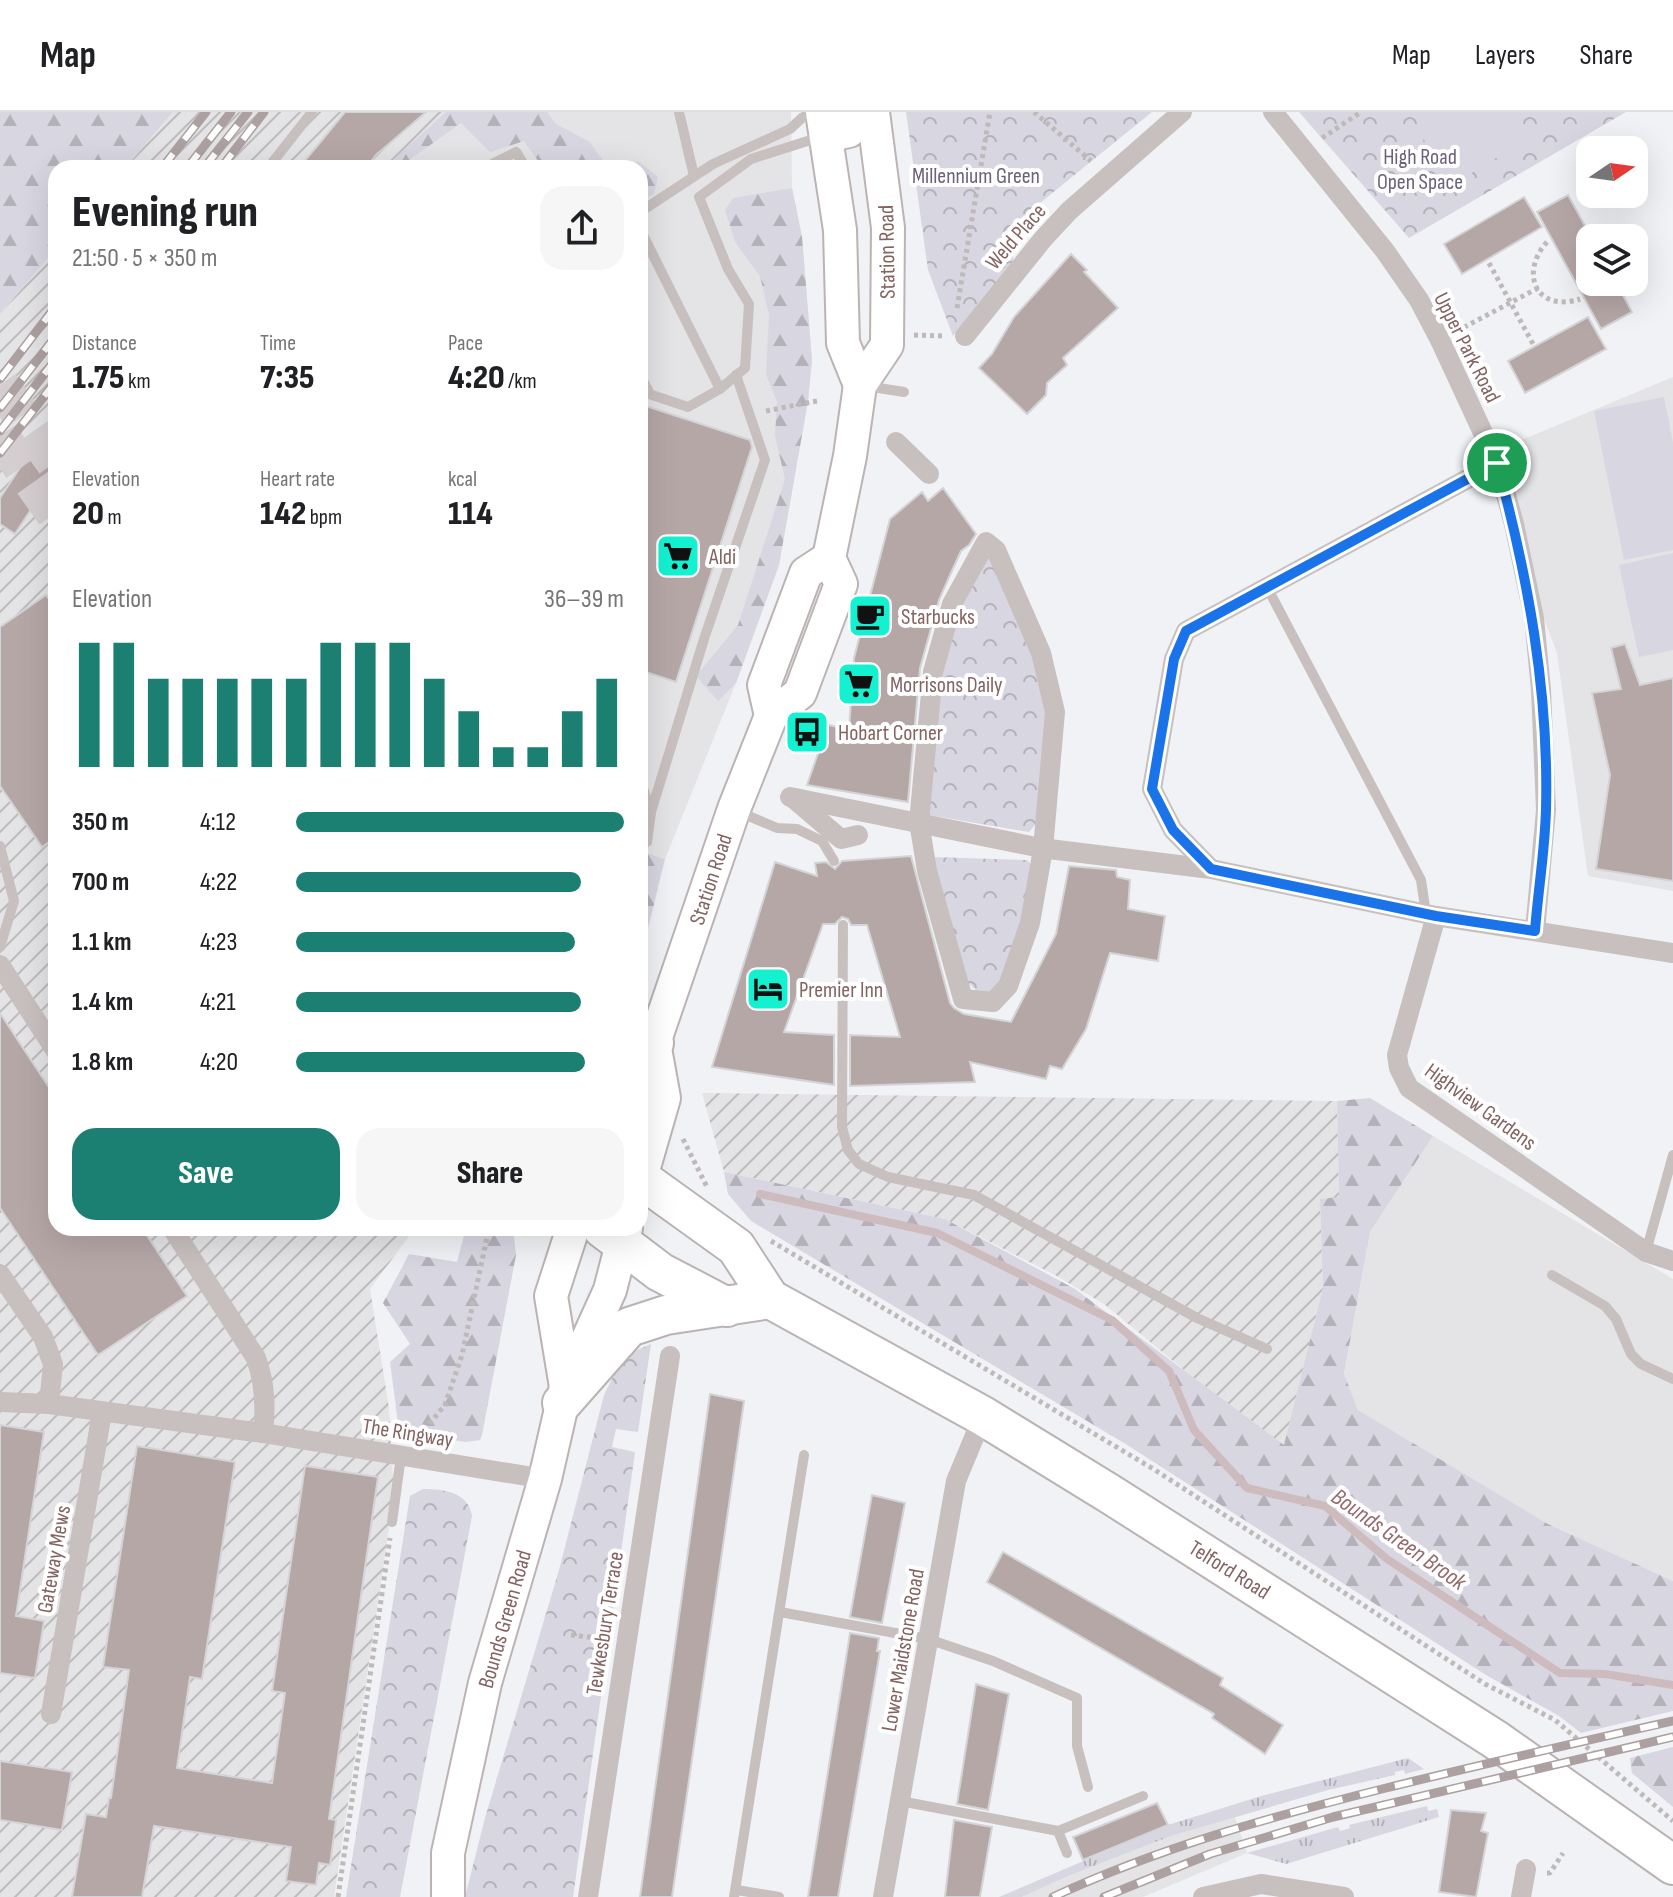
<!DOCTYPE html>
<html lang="en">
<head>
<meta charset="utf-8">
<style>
  body { margin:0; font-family:"Sofia Sans Condensed",sans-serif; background:#f6f6f6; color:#202124; height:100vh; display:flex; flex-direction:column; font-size:30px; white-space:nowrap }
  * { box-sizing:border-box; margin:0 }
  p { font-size:26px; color:#757577 }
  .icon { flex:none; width:44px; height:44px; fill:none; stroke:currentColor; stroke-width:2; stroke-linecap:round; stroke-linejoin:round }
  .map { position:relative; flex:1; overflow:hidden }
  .sheet { position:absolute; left:48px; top:48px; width:600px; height:1076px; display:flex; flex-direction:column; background:#fff; border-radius:24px; box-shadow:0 8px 32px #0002 }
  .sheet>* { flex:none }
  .needle { width:52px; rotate:77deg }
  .controls { position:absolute; left:1576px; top:24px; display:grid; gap:16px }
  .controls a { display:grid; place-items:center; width:72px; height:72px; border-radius:16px; background:#fff; box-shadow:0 8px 32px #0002; font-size:40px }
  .pin { position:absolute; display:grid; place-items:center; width:68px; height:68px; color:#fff; margin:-34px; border:4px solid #fff; border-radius:50%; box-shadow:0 2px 8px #0007 }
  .round { display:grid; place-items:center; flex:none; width:84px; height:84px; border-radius:24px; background:#f6f6f6 }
  .head { display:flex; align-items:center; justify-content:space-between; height:136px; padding:0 24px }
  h1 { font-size:44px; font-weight:800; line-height:60px }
  .figures { display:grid; grid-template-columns:repeat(3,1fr); gap:12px; height:136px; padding:8px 24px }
  .figures div { display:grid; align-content:center }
  .figures b { font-size:34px; font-weight:800 }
  .figures small { font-size:22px; font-weight:400 }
  .figures p { font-size:22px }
  .chart { height:224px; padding:16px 24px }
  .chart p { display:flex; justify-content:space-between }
  .chart svg { width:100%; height:144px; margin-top:8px; stroke:#1b7f72; stroke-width:6 }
  .cta { display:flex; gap:16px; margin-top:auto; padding:16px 24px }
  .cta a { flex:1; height:92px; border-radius:24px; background:#1b7f72; color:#fff; font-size:32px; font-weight:800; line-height:92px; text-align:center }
  .cta a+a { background:#f6f6f6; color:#202124 }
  ul { padding:0 24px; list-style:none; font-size:26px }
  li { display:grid; grid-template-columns:128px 96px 1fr; align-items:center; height:60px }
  li i { height:20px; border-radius:10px; background:#1b7f72 }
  header { display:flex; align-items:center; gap:48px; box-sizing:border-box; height:112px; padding:0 40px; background:#fff; border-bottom:2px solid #e0e0e0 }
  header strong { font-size:38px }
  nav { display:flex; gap:44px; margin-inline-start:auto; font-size:28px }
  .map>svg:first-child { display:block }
  .built { fill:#e4e3e5 }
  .industrial { fill:url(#industrial-furrows) }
  .grass { fill:url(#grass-tufts) }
  .forest { fill:url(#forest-firs) }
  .park { fill:url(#park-crowns) }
  .pitch { fill:#d8d6e1 }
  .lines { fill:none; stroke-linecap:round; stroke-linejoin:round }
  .stream { stroke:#cdbbbd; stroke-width:8 }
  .building { fill:#b6a7a7; stroke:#d3d4d6; stroke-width:2 }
  .highway-tunnel { stroke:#d5ced0; stroke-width:38; stroke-dasharray:38 19; stroke-linecap:butt }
  .primary-casing { stroke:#bcb3b2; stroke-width:36 }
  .highway-casing { stroke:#bab3b2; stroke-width:42 }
  .path { stroke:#bfbab9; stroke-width:5; stroke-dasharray:4 4; stroke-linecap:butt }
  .lane { stroke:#c8c0bf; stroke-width:10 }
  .street { stroke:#c8c0bf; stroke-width:20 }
  .primary { stroke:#fff; stroke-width:32 }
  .highway { stroke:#fff; stroke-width:38 }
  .rail-casing { stroke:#ada0a0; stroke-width:9 }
  .rail { stroke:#fff; stroke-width:6; stroke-dasharray:18; stroke-linecap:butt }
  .route-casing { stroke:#fff; stroke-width:16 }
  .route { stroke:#1a73e8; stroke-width:10 }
  .labels { text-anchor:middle; stroke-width:8; stroke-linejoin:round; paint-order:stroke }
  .park-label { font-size:22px; fill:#6c617b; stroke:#fff }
  .street-label { font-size:22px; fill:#846361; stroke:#fff }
  .poi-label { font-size:22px; fill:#846361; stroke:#fff; text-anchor:start }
  .water-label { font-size:24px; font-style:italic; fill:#976a6f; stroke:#fff }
</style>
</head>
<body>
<header>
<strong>Map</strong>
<nav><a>Map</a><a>Layers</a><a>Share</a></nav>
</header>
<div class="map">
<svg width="1673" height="1785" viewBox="0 0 1673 1785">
  <defs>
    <pattern id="industrial-furrows" width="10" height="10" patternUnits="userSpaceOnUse" patternTransform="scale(2)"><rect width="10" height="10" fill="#e4e3e5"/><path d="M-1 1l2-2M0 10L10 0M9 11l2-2" fill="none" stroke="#bebcbd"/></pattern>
    <pattern id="grass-tufts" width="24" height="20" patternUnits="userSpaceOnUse" patternTransform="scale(2)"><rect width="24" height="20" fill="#d8d6e1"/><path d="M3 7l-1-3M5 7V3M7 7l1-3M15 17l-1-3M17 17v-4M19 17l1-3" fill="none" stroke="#b5b1ba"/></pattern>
    <pattern id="forest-firs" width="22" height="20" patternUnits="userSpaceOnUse" patternTransform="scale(2)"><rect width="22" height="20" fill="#d8d6e1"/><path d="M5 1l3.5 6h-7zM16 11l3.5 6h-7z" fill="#b5b1ba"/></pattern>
    <pattern id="park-crowns" width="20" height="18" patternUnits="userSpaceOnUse" patternTransform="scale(2)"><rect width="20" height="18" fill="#d8d6e1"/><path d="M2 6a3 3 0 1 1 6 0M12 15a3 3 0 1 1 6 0" fill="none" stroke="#b5b1ba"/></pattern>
  </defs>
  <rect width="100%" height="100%" fill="#f0f2f5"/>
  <g class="built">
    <path d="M446 0H791L792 76 802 125 812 248 808 289 779 453 736 571 665 747 640 739V56H386Z"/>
    <path d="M1673 265V779L1588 764 1557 541 1522 448 1507 334Z"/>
    <path d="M1433 1024 1673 1167V1469L1548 1412 1358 1298 1344 1263 1370 1120Z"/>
    <path d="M1235 1705 1247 1741 1143 1785H1022L1068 1764 1171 1724Z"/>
  </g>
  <g class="industrial">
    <path d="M173 0H446L386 56H125Z"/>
    <path d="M56 137V1116H415L370 1177 389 1296 394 1383 334 1785H0V202Z"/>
    <path d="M702 981 1337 989 1339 1086 1320 1087 1323 1176 1284 1334 1229 1295 1104 1192 1055 1163 945 1107 724 1060Z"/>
  </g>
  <g class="grass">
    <path d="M1408 1646 1424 1657 1405 1662 1404 1658 1395 1660V1663L1328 1678 1171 1724 1068 1764 1022 1785H999L1168 1713 1261 1684Z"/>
    <path d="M1427 1694 1428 1699 1437 1697 1439 1705 1286 1752 1247 1741 1338 1715 1340 1719 1350 1716 1349 1713Z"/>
  </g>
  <g class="forest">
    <path d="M0 0H173L125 56H56V137L0 202Z"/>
    <path d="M446 0H547L556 12 590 30 608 56H543L524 29 490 40 461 11 398 56H388V52Z"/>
    <path d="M638 49 658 65 654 82 640 90V56H628Z"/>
    <path d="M792 76 802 125 812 248 808 289 779 453 736 571 718 589 696 564 738 513 785 367 775 324 777 290 766 262 769 203 760 164 735 130 725 98 733 86Z"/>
    <path d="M640 739 665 747 640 849Z"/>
    <path d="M1370 986 1433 1024 1370 1120 1344 1262 1358 1298 1548 1412 1673 1469V1599L1581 1621 1559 1604 1486 1563 1124 1331 751 1109 728 1082 724 1060 945 1107 1075 1177 1284 1333 1323 1176 1320 1087 1339 1085 1337 989Z"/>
    <path d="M466 1116H513L516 1143 482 1323 480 1328 465 1330 399 1319 390 1250 410 1232 383 1191 409 1142 457 1150Z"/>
    <path d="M1673 1635V1695L1632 1661 1630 1646Z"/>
  </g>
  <g class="park">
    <path d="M906 0H1152L1013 113V150L953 224 928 158Z"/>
    <path d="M1299 0H1626L1409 126Z"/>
    <path d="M992 435 1022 500 1053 624 1039 708 1029 720 923 702 940 533Z"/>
    <path d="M931 745 1027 748 1034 755 1017 842 1000 883 979 881 966 869Z"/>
    <path d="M651 1232 638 1320 616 1317 612 1335 635 1340 573 1785H465L485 1706 559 1458 604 1283 623 1244Z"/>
    <path d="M423 1377C444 1377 468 1380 472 1404L400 1785H346L410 1384Z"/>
  </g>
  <g class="pitch">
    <path d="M1451 0H1506L1524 29 1452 73 1419 20Z"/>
    <path d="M1664 285 1673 331V438L1624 448 1594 299Z"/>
    <path d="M1673 441V538L1639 545 1619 453Z"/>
  </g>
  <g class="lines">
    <path class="stream" d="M760 1082 937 1121 1112 1208 1169 1259 1194 1318 1247 1376 1325 1394 1387 1447 1560 1561 1605 1562 1673 1573"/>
  </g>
  <g class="building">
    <path d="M345 0H426L376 43 366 56H299Z"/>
    <path d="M1568 83 1590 123V170H1616L1632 200 1601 217 1537 100Z"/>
    <path d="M1524 85 1542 115 1462 162 1444 132Z"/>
    <path d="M1071 142 1087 158 1084 160 1118 196 1063 246 1067 253 1047 271 1046 283 1027 302 979 256 992 242 1014 205Z"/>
    <path d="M1588 205 1606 237 1525 281 1508 249Z"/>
    <path d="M640 292 750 328 752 335 676 570 640 558Z"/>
    <path d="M56 301V359L15 422 0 412V386Z"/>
    <path d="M943 376 976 422 969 433 961 439 950 463 939 488 920 556 908 690 807 673 828 613 849 617 854 546 890 407 922 380 928 389Z"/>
    <path d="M46 483 56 497V725L42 735 0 674V515Z"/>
    <path d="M1625 532 1640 573 1673 566V769L1596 757 1610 663 1592 581 1621 577 1611 536Z"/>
    <path d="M911 744 950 891 954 896 964 902 1011 910 1056 822 1069 754 1116 758 1117 765 1130 768 1128 797 1165 804 1158 849 1110 841 1086 917 1062 957 1050 954 1046 967 970 950 975 970 850 974V923L900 925 867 813H851L848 807 842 805 835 812H823L784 920 834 923V973L712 955 775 750 817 764 815 751 826 750 835 757 842 749Z"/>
    <path d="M0 901 56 986V1116H142L187 1184 98 1243 0 1096Z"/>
    <path d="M710 1282 744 1289 672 1785H640Z"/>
    <path d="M0 1313 44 1320 16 1504 44 1509 35 1566 0 1561Z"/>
    <path d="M137 1334 235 1350 202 1567 190 1565 177 1656 272 1671 285 1581 272 1579 305 1354 378 1365 329 1707 336 1708 330 1753 319 1751 316 1773 286 1769 291 1735 154 1714 142 1785H72L86 1702 106 1705 109 1686H111L129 1558 103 1555Z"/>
    <path d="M872 1383 905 1391 882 1511 850 1505Z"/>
    <path d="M1003 1440 1223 1566 1220 1573 1283 1613 1265 1642 1212 1606 1214 1602 987 1470Z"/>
    <path d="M850 1521 879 1526 877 1539H880L838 1785H808Z"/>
    <path d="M976 1572 1009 1582 988 1698 957 1692Z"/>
    <path d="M0 1649 72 1660 62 1718 0 1708Z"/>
    <path d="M1157 1691 1168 1713 1083 1748 1073 1725Z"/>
    <path d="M1451 1698 1486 1701 1481 1719 1488 1721 1476 1785 1439 1780Z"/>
    <path d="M954 1708 992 1715 980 1785H945Z"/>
  </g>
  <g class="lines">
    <g class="highway-tunnel">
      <path d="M0 273 56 352"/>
      <path d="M0 324 56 403"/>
    </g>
    <g class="primary-casing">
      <g id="primary">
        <path d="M822 0 840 118 843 231 860 273"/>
        <path d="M826 24 849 19 847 0"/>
        <path d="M771 604 764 573 806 461 829 446"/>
        <path d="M640 949 654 931 734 697 771 604 800 581 841 472 829 446 850 344 860 273 887 233 888 116 873 0"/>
        <path d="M640 1069 664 986 654 931"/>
        <path d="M566 1275 551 1184 573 1116"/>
        <path d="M448 1785V1741L485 1571 545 1367 566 1275 610 1178 626 1116"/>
      </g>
    </g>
    <g class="highway-casing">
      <g id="highway">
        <path d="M640 939 654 931"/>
        <path d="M640 1066 736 1135 770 1187 983 1304 1110 1382 1496 1628 1673 1753"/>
        <path d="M602 1116 660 1160 727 1195"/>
        <path d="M562 1291 629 1215 666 1203 770 1187"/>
      </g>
    </g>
    <g class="path">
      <path d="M1034 0 1091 49"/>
      <path d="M1322 26 1361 0"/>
      <path d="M1547 130C1519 161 1536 201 1580 187"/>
      <path d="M1489 151 1533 232"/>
      <path d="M957 196 990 0"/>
      <path d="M1457 219 1538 176"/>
      <path d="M914 223 944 224"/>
      <path d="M766 299 817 289"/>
      <path d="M683 1027 707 1075"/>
      <path d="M771 1129 1155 1358 1485 1572 1555 1608 1673 1709"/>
      <path d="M419 1324 445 1293 462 1243 489 1116"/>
      <path d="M571 1523 606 1527"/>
      <path d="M1547 1761H1550L1563 1741"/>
      <path d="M338 1785 390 1426"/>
    </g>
    <g class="lane">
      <path d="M679 0 694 64"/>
      <path d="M268 56 312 0"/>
      <path d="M484 56 516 40 526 56"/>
      <path d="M640 100 713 52 790 17 803 5 819 1"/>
      <path d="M640 117 720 277 745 256 749 192 728 157 699 85 751 47 820 25"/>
      <path d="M640 263 650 282"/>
      <path d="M866 274 904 280"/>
      <path d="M640 279 688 295 720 277"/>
      <path d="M1267 475 1421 768 1426 802"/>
      <path d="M640 667 651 700 647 730"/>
      <path d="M651 700 704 527 765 348 736 263"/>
      <path d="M739 700 777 716 797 717 822 729 834 749"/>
      <path d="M0 734 14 789 0 835"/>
      <path d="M843 813 842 1015 848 1038 859 1052 888 1065 974 1083 1197 1206 1267 1237"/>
      <path d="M1646 1140 1673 1043"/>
      <path d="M1552 1163 1605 1194 1616 1207 1631 1242 1641 1252 1673 1267"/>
      <path d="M392 1410 401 1344"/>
      <path d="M780 1500 928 1527 993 1549 1077 1586V1634L1088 1675"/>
      <path d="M900 1689 1058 1719 1143 1684"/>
      <path d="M1058 1719 1067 1741"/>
      <path d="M737 1778 779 1785"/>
      <path d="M734 1785 804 1343"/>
    </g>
    <g class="street">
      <path d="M1273 0 1385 139 1419 188 1440 228 1497 351 1514 412 1534 506 1541 578 1546 698 1535 819"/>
      <path d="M965 224 1043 127 1069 99 1182 0"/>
      <path d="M896 330 929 362"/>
      <path d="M1497 351 1186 519 1174 547 1152 677 1173 718 1211 757 1436 804 1673 841"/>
      <path d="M986 430 996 438 1041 541 1055 600 1043 737 1030 811 1008 874 993 890 963 887 927 759 919 710 933 560 952 492Z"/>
      <path d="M790 685 1041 736 1211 757"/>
      <path d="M794 687 841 727 858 723"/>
      <path d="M1436 804 1397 943 1399 956 1409 976 1646 1140 1673 1149"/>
      <path d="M0 853 56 939"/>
      <path d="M172 1116 256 1246C265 1271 266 1294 263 1321"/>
      <path d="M0 1162 43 1225 53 1252 49 1292"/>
      <path d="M0 1290 49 1292 263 1321 545 1367"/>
      <path d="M51 1602 102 1300"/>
      <path d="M588 1785 670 1244"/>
      <path d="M883 1785 956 1369 983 1304"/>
      <path d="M1203 1785 1261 1772 1344 1785"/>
      <path d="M1521 1785 1526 1757"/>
    </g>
    <use href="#primary" class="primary"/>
    <use href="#highway" class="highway"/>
    <g class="rail-casing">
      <g id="rail">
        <path d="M162 56 206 0"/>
        <path d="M187 56 231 0"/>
        <path d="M204 56 248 0"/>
        <path d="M221 56 264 0"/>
        <path d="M0 267 56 194"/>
        <path d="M0 296 56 224"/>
        <path d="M0 319 56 247"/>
        <path d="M0 341 56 269"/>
        <path d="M1053 1785C1158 1736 1270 1705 1382 1677 1479 1653 1576 1631 1673 1609"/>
        <path d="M1104 1785 1210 1742 1333 1705 1673 1625"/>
      </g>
    </g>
    <use href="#rail" class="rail"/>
  </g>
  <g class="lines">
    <g class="route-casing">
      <path id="route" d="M1497 351C1528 465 1549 579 1546 697 1545 738 1538 779 1535 819L1436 804 1211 757 1173 718 1152 677 1174 547 1186 519Z"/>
    </g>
    <use href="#route" class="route"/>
  </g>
  <defs>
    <g id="supermarket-square" transform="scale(2.3)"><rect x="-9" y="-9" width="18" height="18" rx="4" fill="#14f1d1" stroke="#fff"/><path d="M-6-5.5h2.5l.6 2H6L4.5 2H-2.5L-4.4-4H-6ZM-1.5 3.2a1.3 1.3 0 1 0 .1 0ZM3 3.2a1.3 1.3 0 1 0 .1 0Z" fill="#111"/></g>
    <g id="cafe-square" transform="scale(2.3)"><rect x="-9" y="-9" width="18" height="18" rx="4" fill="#14f1d1" stroke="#fff"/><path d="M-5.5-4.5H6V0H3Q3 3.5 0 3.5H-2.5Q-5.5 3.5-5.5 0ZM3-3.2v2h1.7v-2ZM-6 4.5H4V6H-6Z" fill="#111"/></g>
    <g id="bus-square" transform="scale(2.3)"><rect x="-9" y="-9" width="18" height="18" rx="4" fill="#14f1d1" stroke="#fff"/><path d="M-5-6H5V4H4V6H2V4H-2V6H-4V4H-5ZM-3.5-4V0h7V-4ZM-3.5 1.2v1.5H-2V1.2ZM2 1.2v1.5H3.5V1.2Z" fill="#111"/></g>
    <g id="hotel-square" transform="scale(2.3)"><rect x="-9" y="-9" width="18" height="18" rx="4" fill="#14f1d1" stroke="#fff"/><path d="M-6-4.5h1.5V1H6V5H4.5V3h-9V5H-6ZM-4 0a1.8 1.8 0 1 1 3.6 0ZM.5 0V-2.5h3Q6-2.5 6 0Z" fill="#111"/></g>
  </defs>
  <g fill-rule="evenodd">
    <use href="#supermarket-square" x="678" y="444"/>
    <use href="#cafe-square" x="870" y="504"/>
    <use href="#supermarket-square" x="859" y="572"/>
    <use href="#bus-square" x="807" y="620"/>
    <use href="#hotel-square" x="768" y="877"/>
  </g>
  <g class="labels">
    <g class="park-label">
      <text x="1420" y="52">High Road<tspan x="1420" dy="25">Open Space</tspan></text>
      <text x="976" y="71">Millennium Green</text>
    </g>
    <g class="street-label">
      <text transform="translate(1015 124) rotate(-49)" y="8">Weld Place</text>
      <text transform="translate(886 140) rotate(-91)" y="8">Station Road</text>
      <text transform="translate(1468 235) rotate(63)" y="8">Upper Park Road</text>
      <text transform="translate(710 767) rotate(-72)" y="8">Station Road</text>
      <text transform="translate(1481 994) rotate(36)" y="8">Highview Gardens</text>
      <text transform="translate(408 1320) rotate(9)" y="8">The Ringway</text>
      <text transform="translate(53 1447) rotate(-80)" y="8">Gateway Mews</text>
      <text transform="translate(1230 1457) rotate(32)" y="8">Telford Road</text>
      <text transform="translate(504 1507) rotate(-74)" y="8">Bounds Green Road</text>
      <text transform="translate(604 1511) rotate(-81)" y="8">Tewkesbury Terrace</text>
      <text transform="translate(902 1538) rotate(-80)" y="8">Lower Maidstone Road</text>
    </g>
    <g class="poi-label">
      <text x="709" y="452">Aldi</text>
      <text x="901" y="512">Starbucks</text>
      <text x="890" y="580">Morrisons Daily</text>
      <text x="838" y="628">Hobart Corner</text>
      <text x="799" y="885">Premier Inn</text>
    </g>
    <g class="water-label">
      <text transform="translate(1399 1427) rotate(35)" y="8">Bounds Green Brook</text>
    </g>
  </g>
</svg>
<div class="controls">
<a><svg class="needle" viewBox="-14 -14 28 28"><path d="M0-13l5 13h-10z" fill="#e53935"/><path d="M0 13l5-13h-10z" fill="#757577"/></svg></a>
<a><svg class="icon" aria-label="layers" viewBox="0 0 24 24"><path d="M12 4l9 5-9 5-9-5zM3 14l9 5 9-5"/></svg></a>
</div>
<div class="pin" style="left:1497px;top:351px;background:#1e9e55"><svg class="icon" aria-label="arrive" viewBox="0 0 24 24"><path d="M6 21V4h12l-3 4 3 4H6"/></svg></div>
<section class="sheet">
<div class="head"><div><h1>Evening run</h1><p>21:50 · 5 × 350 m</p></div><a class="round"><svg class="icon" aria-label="share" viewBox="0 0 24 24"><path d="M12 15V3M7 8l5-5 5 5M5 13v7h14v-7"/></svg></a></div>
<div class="figures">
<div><p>Distance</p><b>1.75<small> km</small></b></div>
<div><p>Time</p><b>7:35</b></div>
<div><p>Pace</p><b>4:20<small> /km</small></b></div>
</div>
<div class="figures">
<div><p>Elevation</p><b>20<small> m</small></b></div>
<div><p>Heart rate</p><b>142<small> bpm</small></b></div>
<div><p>kcal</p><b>114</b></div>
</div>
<div class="chart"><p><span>Elevation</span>36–39 m</p>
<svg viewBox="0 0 160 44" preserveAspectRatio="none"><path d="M5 44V6M15 44V6M25 44V17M35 44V17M45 44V17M55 44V17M65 44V17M75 44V6M85 44V6M95 44V6M105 44V17M115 44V27M125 44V38M135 44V38M145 44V27M155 44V17"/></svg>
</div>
<ul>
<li><b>350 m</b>4:12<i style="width:100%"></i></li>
<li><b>700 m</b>4:22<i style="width:87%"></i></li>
<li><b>1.1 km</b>4:23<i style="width:85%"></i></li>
<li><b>1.4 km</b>4:21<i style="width:87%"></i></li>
<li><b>1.8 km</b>4:20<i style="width:88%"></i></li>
</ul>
<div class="cta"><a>Save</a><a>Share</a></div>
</section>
</div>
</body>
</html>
